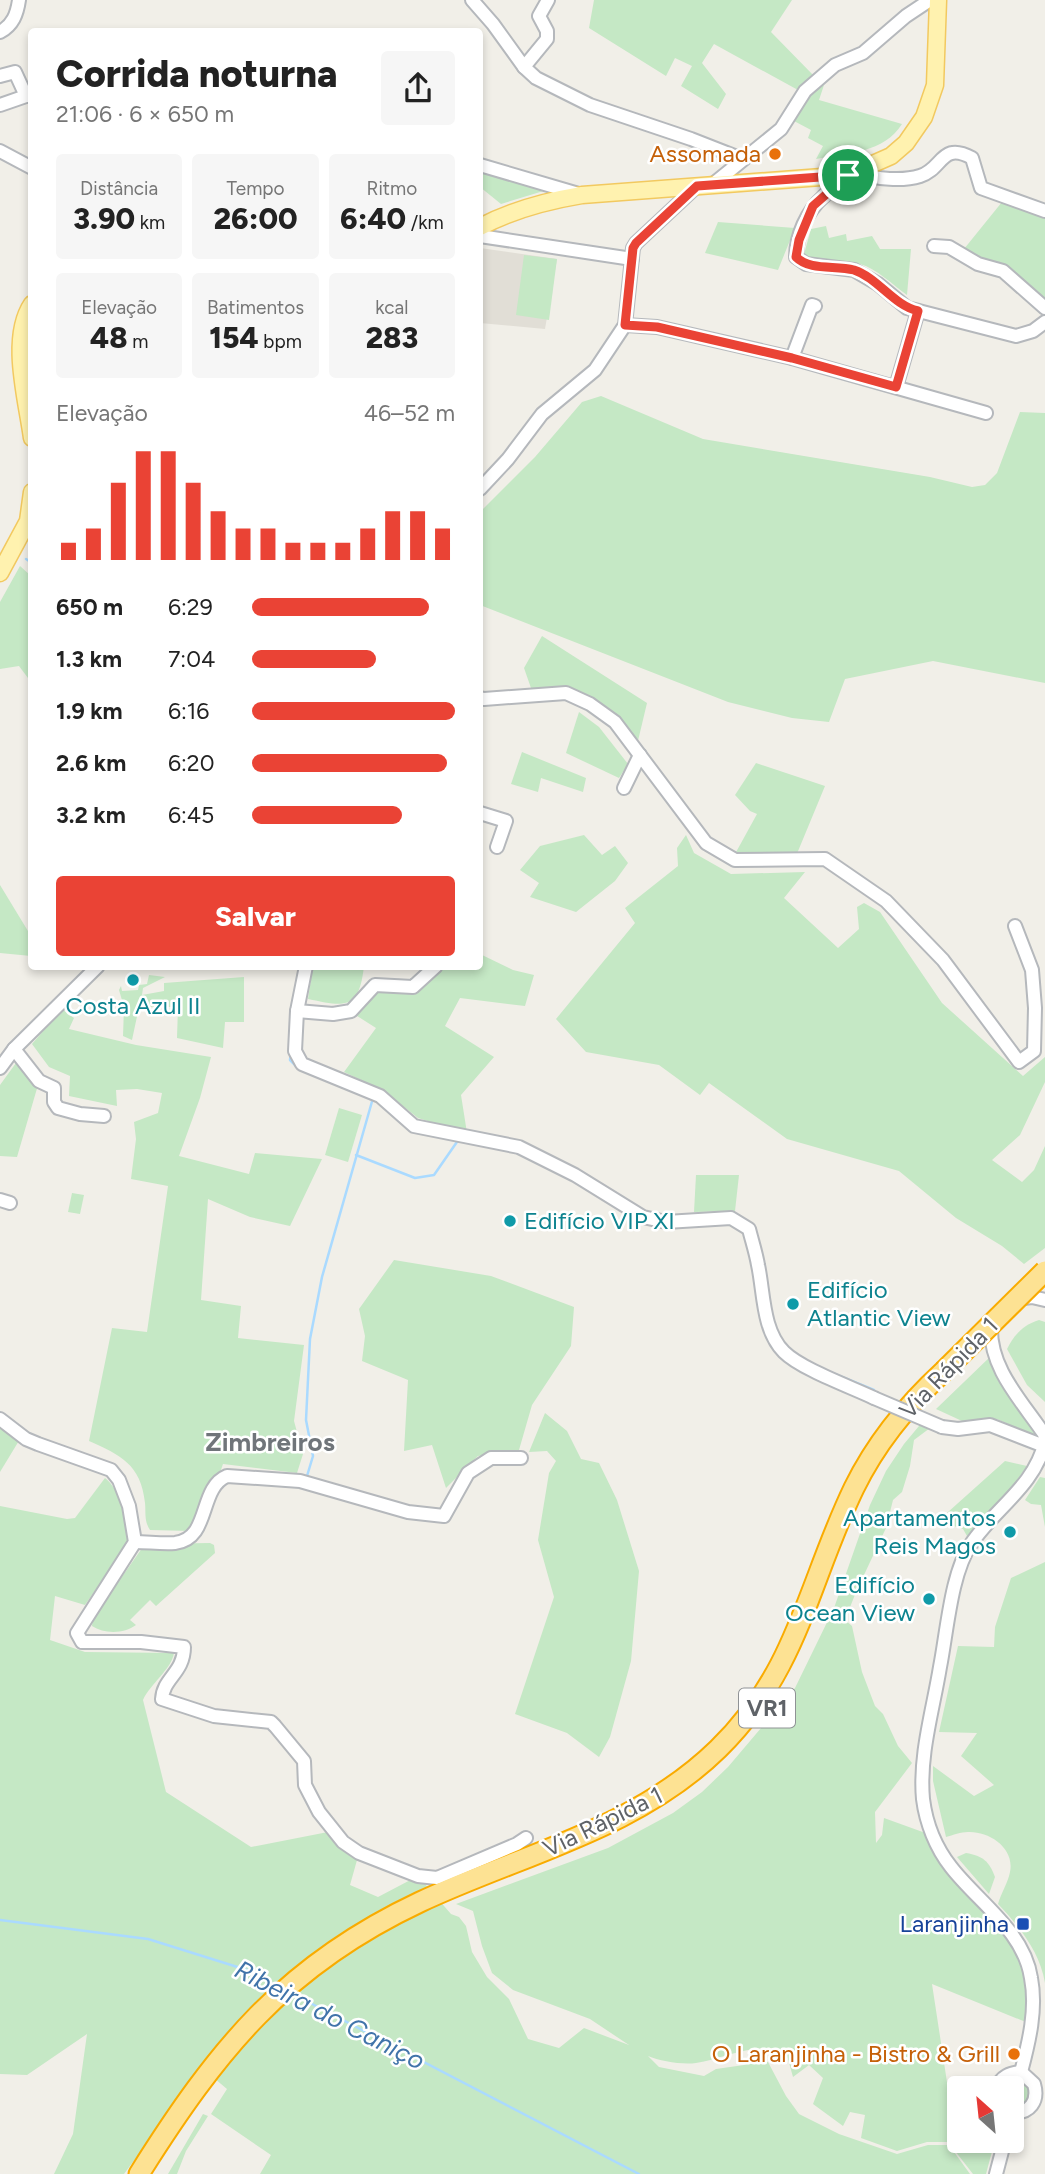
<!DOCTYPE html>
<html lang="pt">
<head>
<meta charset="utf-8">
<style>
  body { margin:0; font-family:Figtree,sans-serif; background:#f6f6f6; color:#222; height:100vh; display:flex; flex-direction:column; font-size:26px; white-space:nowrap }
  * { box-sizing:border-box; margin:0 }
  p { font-size:23px; color:#767676 }
  .icon { flex:none; width:38px; height:38px; fill:none; stroke:currentColor; stroke-width:2; stroke-linecap:round; stroke-linejoin:round }
  .map { position:relative; flex:1; overflow:hidden }
  .details { position:absolute; left:28px; top:28px; width:455px; height:942px; display:flex; flex-direction:column; background:#fff; border-radius:7px; box-shadow:0 4px 10px #0003 }
  .details>* { flex:none }
  .needle { width:46px; rotate:333deg }
  .buttons { position:absolute; left:947px; top:2076px; display:grid; gap:14px }
  .buttons a { display:grid; place-items:center; width:77px; height:77px; border-radius:7px; background:#fff; box-shadow:0 4px 10px #0003; font-size:35px }
  .pin { position:absolute; display:grid; place-items:center; width:60px; height:60px; color:#fff; margin:-30px; border:4px solid #fff; border-radius:50%; box-shadow:0 2px 7px #0007 }
  .round { display:grid; place-items:center; flex:none; width:74px; height:74px; border-radius:7px; background:#f6f6f6 }
  .headline { display:flex; align-items:center; justify-content:space-between; height:119px; padding:0 28px }
  h1 { font-size:38px; font-weight:800; line-height:52px }
  .figures { display:grid; grid-template-columns:repeat(3,1fr); gap:10px; height:119px; padding:7px 28px }
  .figures div { display:grid; align-content:center; border-radius:7px; background:#f6f6f6; text-align:center }
  .figures b { font-size:30px; font-weight:800 }
  .figures small { font-size:19px; font-weight:400 }
  .figures p { font-size:19px }
  .chart { height:196px; padding:14px 28px }
  .chart p { display:flex; justify-content:space-between }
  .chart svg { width:100%; height:126px; margin-top:7px; stroke:#ea4335; stroke-width:6 }
  .button { display:flex; gap:14px; margin-top:auto; padding:14px 28px }
  .button a { flex:1; height:80px; border-radius:7px; background:#ea4335; color:#fff; font-size:28px; font-weight:800; line-height:80px; text-align:center }
  ul { padding:0 28px; list-style:none; font-size:23px }
  li { display:grid; grid-template-columns:112px 84px 1fr; align-items:center; height:52px }
  li i { height:18px; border-radius:9px; background:#ea4335 }
  .map>svg:first-child { display:block }
  .education { fill:#e1ded6 }
  .green { fill:#c5e8c5 }
  .lines { fill:none; stroke-linecap:round; stroke-linejoin:round }
  .stream { stroke:#aadaff; stroke-width:2.5 }
  .minor-casing { stroke:#b5b8bc; stroke-width:16 }
  .major-casing { stroke:#f2c960; stroke-width:19 }
  .highway-casing { stroke:#f9ab00; stroke-width:23 }
  .minor { stroke:#fff; stroke-width:12 }
  .major { stroke:#fff2af; stroke-width:16 }
  .highway { stroke:#fde293; stroke-width:19 }
  .minor-bridge-casing { stroke:#b5b8bc; stroke-width:16; stroke-linecap:butt }
  .highway-bridge-casing { stroke:#f9ab00; stroke-width:23; stroke-linecap:butt }
  .minor-bridge { stroke:#fff; stroke-width:12 }
  .highway-bridge { stroke:#fde293; stroke-width:19 }
  .route-casing { stroke:#fff; stroke-width:14 }
  .route { stroke:#ea4335; stroke-width:9 }
  .food-dot { fill:#e8710a; stroke:#fff; stroke-width:2.5 }
  .culture-dot { fill:#0f9aa8; stroke:#fff; stroke-width:2.5 }
  .transit-dot { fill:#1a4fb4; stroke:#fff; stroke-width:2.5 }
  .labels { text-anchor:middle; stroke-width:5; stroke-linejoin:round; paint-order:stroke }
  .shield { fill:#fff; stroke:#8f9295; stroke-width:2 }
  .shield-label { font-size:23px; font-weight:bold; fill:#5f6368 }
  .food-label { font-size:24px; fill:#c56008; stroke:#fff; text-anchor:end }
  .culture-label { font-size:24px; fill:#0d838f; stroke:#fff; text-anchor:start }
  .street-label { font-size:24px; fill:#5f6368; stroke:#fff }
  .transit-label { font-size:24px; fill:#164399; stroke:#fff; text-anchor:end }
  .neighbourhood-label { font-size:26px; font-weight:bold; fill:#70757a; stroke:#fff }
  .water-label { font-size:26px; font-style:italic; fill:#4174aa; stroke:#fff }
</style>
</head>
<body>
<div class="map">
<svg width="1045" height="2174" viewBox="0 0 1045 2174">
  <rect width="100%" height="100%" fill="#f1efe8"/>
  <path class="education" d="M480 248 557 259 545 329 480 323Z"/>
  <g class="green">
    <path d="M594 0H792L771 32 815 77 798 90 714 44 702 63 726 94 718 109 681 86 692 66 675 58 666 76 589 28Z"/>
    <path d="M824 85 819 100 902 124C884 153 848 153 816 159L823 146 808 138 811 130 794 121 810 93Z"/>
    <path d="M480 170 550 189 501 204 480 187Z"/>
    <path d="M1002 202 1045 217V301L1022 285 1006 265 982 259 964 249Z"/>
    <path d="M718 222 795 228 778 270 705 253Z"/>
    <path d="M826 226 829 238 846 234 847 241 872 236 880 249H911L907 295C893 285 877 269 860 264 842 260 820 264 804 254L811 229Z"/>
    <path d="M524 255 557 259 549 320 516 315Z"/>
    <path d="M601 396 703 439 930 477 972 487 985 485 997 473 1020 412 1045 413V683L933 661 845 679 829 722 792 718 728 702 480 605V512L535 457 582 402Z"/>
    <path d="M20 566 31 576V682L19 666 0 669V602Z"/>
    <path d="M542 636 647 703 637 745 566 688H531L524 668Z"/>
    <path d="M579 712 599 727 628 764 619 778 566 753Z"/>
    <path d="M522 752 586 778 583 792 541 778 538 792 511 784Z"/>
    <path d="M756 763 825 786 796 856 735 854 757 814 750 811 735 795Z"/>
    <path d="M584 835 602 855 615 846 628 863 615 881 576 912 530 897 539 883 520 870 540 846Z"/>
    <path d="M686 835 694 853 731 874 805 872 784 898 838 948 859 929 857 907 864 903 880 912 942 1003 1023 1076 1045 1057V1082L1020 1135 992 1160 1022 1182 1034 1170 1045 1146V1248L1024 1264 1002 1246 956 1218 899 1171 787 1139 709 1083 700 1095 659 1065 586 1052 556 1019 635 923 625 908 678 866 677 848Z"/>
    <path d="M0 885 31 936V956L0 953Z"/>
    <path d="M480 954 513 970 534 975 525 1006 460 998 445 1026 494 1057 461 1095 467 1133 418 1118 384 1091 344 1072 376 1028 354 1014 377 991 415 993 444 966H480Z"/>
    <path d="M313 966H364C359 1010 346 1007 308 999Z"/>
    <path d="M149 975 165 977 143 988 142 995 164 991V983L244 977V1022H225L223 1048 177 1038 178 1007H139L132 1040 123 1036 124 1007 119 990 121 986 122 991 138 990 139 985 147 984Z"/>
    <path d="M62 1009 74 1018 69 1029 136 1045 211 1057 200 1098 179 1156 249 1174 255 1153 322 1159 290 1226 250 1217 208 1199 201 1300 241 1306 238 1338 304 1345 294 1421 303 1454 297 1473 223 1464 205 1517 191 1531 150 1530C144 1521 146 1513 145 1503 141 1464 120 1455 89 1441L112 1328 147 1332 168 1186 131 1179 136 1139 134 1122 158 1113 162 1093 137 1089 116 1090 117 1106 69 1096 70 1076 49 1067 32 1044Z"/>
    <path d="M16 1063 32 1082 38 1085 17 1157 0 1156V1085Z"/>
    <path d="M339 1108 362 1115 348 1162 325 1155Z"/>
    <path d="M696 1175H739L735 1211 694 1212Z"/>
    <path d="M72 1193 84 1195 80 1214 68 1212Z"/>
    <path d="M394 1260 491 1276 574 1307 571 1346 532 1405 519 1450 478 1456 446 1488 432 1445 404 1451 408 1380 362 1361 365 1336 359 1309Z"/>
    <path d="M1039 1320 1045 1322V1402L1027 1385 1007 1349C1014 1335 1023 1325 1039 1320Z"/>
    <path d="M992 1355 999 1382 1039 1436 1037 1437 997 1419 972 1423 962 1421 936 1409Z"/>
    <path d="M545 1413 567 1431 581 1459 599 1463 617 1500 639 1571 631 1661 610 1737 599 1757 567 1733 515 1714 554 1597 538 1540 549 1473 556 1461 547 1451 529 1452Z"/>
    <path d="M924 1420 934 1425 914 1440 910 1466 902 1492 893 1500 886 1528 856 1592 845 1620 852 1626 862 1672 875 1706 883 1714 898 1746 912 1763 875 1812 876 1843 882 1835 884 1818 931 1835 1002 1923 1029 1973 1033 2025 932 1984 954 2128H959V2140H995L986 2174H973L948 2142H927L897 2151 861 2138 865 2115 850 2112 843 2126 813 2104 823 2078 809 2065 793 2077 786 2052C759 2040 724 2059 696 2063 682 2065 660 2061 648 2056L659 2067 704 2076 716 2069 744 2065 759 2059 768 2062 786 2096 799 2114 839 2134 897 2154 928 2145H949L970 2174H260L271 2155 211 2114 227 2089 202 2068 124 2174H54L73 2134 87 2034 27 2075 0 2074V1506L67 1519 75 1518 105 1478C124 1494 125 1519 129 1542L85 1605 55 1596 50 1640 85 1652 174 1653C171 1670 151 1683 143 1700L166 1792 251 1847 328 1832 359 1853 350 1885 378 1897 418 1876 451 1914 459 1917 466 1926 472 1952 487 1977 509 1999 528 2039 559 2048 584 2028 629 2045 590 2019 513 1990 492 1973 482 1946 473 1911 456 1904 608 1848 673 1813 702 1792 728 1767 795 1688 834 1608 870 1505 886 1471 904 1444Z"/>
    <path d="M0 1428 20 1439 0 1472Z"/>
    <path d="M1005 1461 1027 1466 1014 1485 967 1536 963 1529 938 1521Z"/>
    <path d="M1040 1477 1045 1478V1527L1041 1505 1031 1504 1025 1500Z"/>
    <path d="M210 1543 214 1545 215 1553 156 1606 150 1600 130 1620 136 1625C124 1634 104 1634 92 1626L93 1618 145 1544Z"/>
    <path d="M1045 1562V1983C1040 1952 1019 1926 998 1904 1001 1893 1008 1883 1010 1872 1015 1848 989 1831 968 1832 961 1832 953 1835 946 1837L933 1781V1766L974 1796 994 1785 961 1756 977 1733 939 1732 958 1646 994 1647 995 1627 1011 1578Z"/>
    <path d="M966 1853C983 1856 989 1861 995 1877L989 1894 957 1857Z"/>
    <path d="M1019 2078 1029 2084 1031 2098 1022 2107H1012V2088H1002L1008 2080Z"/>
    <path d="M203 2114 208 2116 186 2151 177 2174H168Z"/>
  </g>
  <g class="lines">
    <g class="stream">
      <path d="M26 559 32 563"/>
      <path d="M291 1052 290 1060 297 1067"/>
      <path d="M356 1155 415 1178 434 1175 459 1139"/>
      <path d="M820 1368 874 1390"/>
      <path d="M307 1476 313 1456 306 1420 310 1339 322 1277 373 1098"/>
      <path d="M0 1920 148 1939 247 1970 277 1986"/>
      <path d="M293 1994 639 2174"/>
    </g>
    <g class="minor-casing">
      <g id="minor">
        <path d="M472 0 493 24 524 67 536 78 590 105 691 139 742 159"/>
        <path d="M0 32C13 25 17 14 19 0"/>
        <path d="M524 67 547 39V31L539 16 548 0"/>
        <path d="M0 76 15 72 26 96 32 95"/>
        <path d="M0 105 26 96"/>
        <path d="M0 151 32 168"/>
        <path d="M480 165 582 195"/>
        <path d="M860 172C875 180 904 181 920 176 943 169 941 141 972 158L981 188 1045 211"/>
        <path d="M848 175C840 183 831 189 823 197 807 211 796 236 796 257L806 264 854 270 878 284 907 308 1016 336 1033 331 1045 322"/>
        <path d="M712 185 781 129 805 91 835 65 863 53 906 16 930 0"/>
        <path d="M480 236 632 259"/>
        <path d="M934 246 949 247 978 264 1003 271 1045 308"/>
        <path d="M625 325 657 327 792 358 986 413"/>
        <path d="M792 358 812 305 815 306"/>
        <path d="M896 387 918 311"/>
        <path d="M480 489 508 459 542 414 595 370 625 325 633 248 636 243 697 186"/>
        <path d="M480 698 484 699 566 693 590 704 615 722 706 843 735 860 825 859 886 901 943 960 1019 1062 1034 1051 1035 1008 1032 970 1015 926"/>
        <path d="M624 788 640 755"/>
        <path d="M480 813 506 821 497 847"/>
        <path d="M306 966 297 1011 295 1051 302 1064 380 1096 414 1126 519 1147 575 1175 643 1217 666 1222 731 1218 749 1229C752 1241 756 1253 758 1265 764 1292 762 1330 784 1352 801 1369 851 1387 874 1398"/>
        <path d="M297 1011 333 1014 351 1011 375 985 413 987 436 966"/>
        <path d="M14 1049 39 1081 54 1088V1102L58 1108 80 1114 104 1116"/>
        <path d="M0 1068 14 1049 98 966"/>
        <path d="M0 1200 10 1203"/>
        <path d="M1016 1299 1032 1297 1045 1300"/>
        <path d="M991 1325C989 1368 1021 1400 1044 1434L1045 1439"/>
        <path d="M0 1419 26 1439 38 1444 111 1470 119 1480 129 1506 135 1542 77 1633 82 1642H141L184 1647C184 1673 163 1678 162 1699L214 1716 271 1722 275 1726 304 1761 305 1785 319 1812 343 1842 359 1853 418 1876 437 1878 517 1844 526 1838"/>
        <path d="M942 1427 958 1429 990 1425 1044 1446"/>
        <path d="M135 1542C148 1542 162 1544 175 1543 211 1539 198 1488 227 1476L300 1481 408 1512 444 1516 468 1473 491 1458H521"/>
        <path d="M1021 2072C1029 2042 1037 2009 1031 1978 1024 1931 978 1902 951 1867 936 1848 926 1823 923 1799 919 1755 933 1710 940 1667 947 1632 951 1573 971 1544 995 1508 1034 1487 1045 1442"/>
        <path d="M997 2088C1001 2076 1010 2073 1021 2072L1034 2084C1039 2101 1030 2114 1012 2112"/>
        <path d="M996 2174 1005 2140"/>
      </g>
    </g>
    <g class="major-casing">
      <g id="major">
        <path d="M480 227C512 210 546 201 582 195L848 175 891 156 906 143 924 117 935 85 938 0"/>
        <path d="M32 304C9 338 27 400 32 438"/>
        <path d="M0 573 28 521 32 492"/>
      </g>
    </g>
    <g class="highway-casing">
      <path id="highway" d="M139 2174C217 2050 284 1966 420 1902 522 1854 635 1830 718 1749 798 1671 808 1583 854 1488 876 1443 907 1405 944 1371"/>
    </g>
    <use href="#minor" class="minor"/>
    <use href="#major" class="major"/>
    <use href="#highway" class="highway"/>
    <g class="minor-bridge-casing">
      <path id="minor-bridge" d="M874 1398 942 1427"/>
    </g>
    <g class="highway-bridge-casing">
      <path id="highway-bridge" d="M944 1371 1045 1271"/>
    </g>
    <use href="#minor-bridge" class="minor-bridge"/>
    <use href="#highway-bridge" class="highway-bridge"/>
  </g>
  <g class="lines">
    <g class="route-casing">
      <path id="route" d="M848 175 813 206 799 240 796 257C810 271 835 265 854 270 878 278 893 305 918 311L896 387 792 358 657 327 625 325 633 248 636 243 697 186Z"/>
    </g>
    <use href="#route" class="route"/>
  </g>
  <g class="food-dot">
    <circle cx="775" cy="154" r="7"/>
    <circle cx="1014" cy="2054" r="7"/>
  </g>
  <g class="culture-dot">
    <circle cx="133" cy="980" r="7"/>
    <circle cx="510" cy="1221" r="7"/>
    <circle cx="793" cy="1304" r="7"/>
    <circle cx="1010" cy="1532" r="7"/>
    <circle cx="929" cy="1599" r="7"/>
  </g>
  <rect class="transit-dot" x="1016" y="1917" width="14" height="14" rx="3.5"/>
  <g class="labels">
    <rect class="shield" x="739" y="1688.5" width="56" height="39" rx="5"/>
    <g class="shield-label">
      <text x="767" y="1716">VR1</text>
    </g>
    <g class="food-label">
      <text x="761" y="162">Assomada</text>
      <text x="1000" y="2062">O Laranjinha - Bistro &amp; Grill</text>
    </g>
    <g class="culture-label">
      <text x="133" y="1014" text-anchor="middle">Costa Azul II</text>
      <text x="524" y="1229">Edifício VIP XI</text>
      <text x="807" y="1298">Edifício<tspan x="807" dy="28">Atlantic View</tspan></text>
      <text x="996" y="1526" text-anchor="end">Apartamentos<tspan x="996" dy="28">Reis Magos</tspan></text>
      <text x="915" y="1593" text-anchor="end">Edifício<tspan x="915" dy="28">Ocean View</tspan></text>
    </g>
    <g class="street-label">
      <text transform="translate(949 1368) rotate(-46)" y="8">Via Rápida 1</text>
      <text transform="translate(603 1822) rotate(-26)" y="8">Via Rápida 1</text>
    </g>
    <g class="transit-label">
      <text x="1009" y="1932">Laranjinha</text>
    </g>
    <g class="neighbourhood-label">
      <text x="270" y="1451">Zimbreiros</text>
    </g>
    <g class="water-label">
      <text transform="translate(330 2015) rotate(27)" y="9">Ribeira do Caniço</text>
    </g>
  </g>
</svg>
<div class="buttons">
<a><svg class="needle" viewBox="-14 -14 28 28"><path d="M0-13l5 13h-10z" fill="#e53935"/><path d="M0 13l5-13h-10z" fill="#767676"/></svg></a>
</div>
<div class="pin" style="left:848px;top:175px;background:#1e9e55"><svg class="icon" aria-label="arrive" viewBox="0 0 24 24"><path d="M6 21V4h12l-3 4 3 4H6"/></svg></div>
<section class="details">
<div class="headline"><div><h1>Corrida noturna</h1><p>21:06 · 6 × 650 m</p></div><a class="round"><svg class="icon" aria-label="share" viewBox="0 0 24 24"><path d="M12 15V3M7 8l5-5 5 5M5 13v7h14v-7"/></svg></a></div>
<div class="figures">
<div><p>Distância</p><b>3.90<small> km</small></b></div>
<div><p>Tempo</p><b>26:00</b></div>
<div><p>Ritmo</p><b>6:40<small> /km</small></b></div>
</div>
<div class="figures">
<div><p>Elevação</p><b>48<small> m</small></b></div>
<div><p>Batimentos</p><b>154<small> bpm</small></b></div>
<div><p>kcal</p><b>283</b></div>
</div>
<div class="chart"><p><span>Elevação</span>46–52 m</p>
<svg viewBox="0 0 160 44" preserveAspectRatio="none"><path d="M5 44V38M15 44V33M25 44V17M35 44V6M45 44V6M55 44V17M65 44V27M75 44V33M85 44V33M95 44V38M105 44V38M115 44V38M125 44V33M135 44V27M145 44V27M155 44V33"/></svg>
</div>
<ul>
<li><b>650 m</b>6:29<i style="width:87%"></i></li>
<li><b>1.3 km</b>7:04<i style="width:61%"></i></li>
<li><b>1.9 km</b>6:16<i style="width:100%"></i></li>
<li><b>2.6 km</b>6:20<i style="width:96%"></i></li>
<li><b>3.2 km</b>6:45<i style="width:74%"></i></li>
</ul>
<div class="button"><a>Salvar</a></div>
</section>
</div>
</body>
</html>
